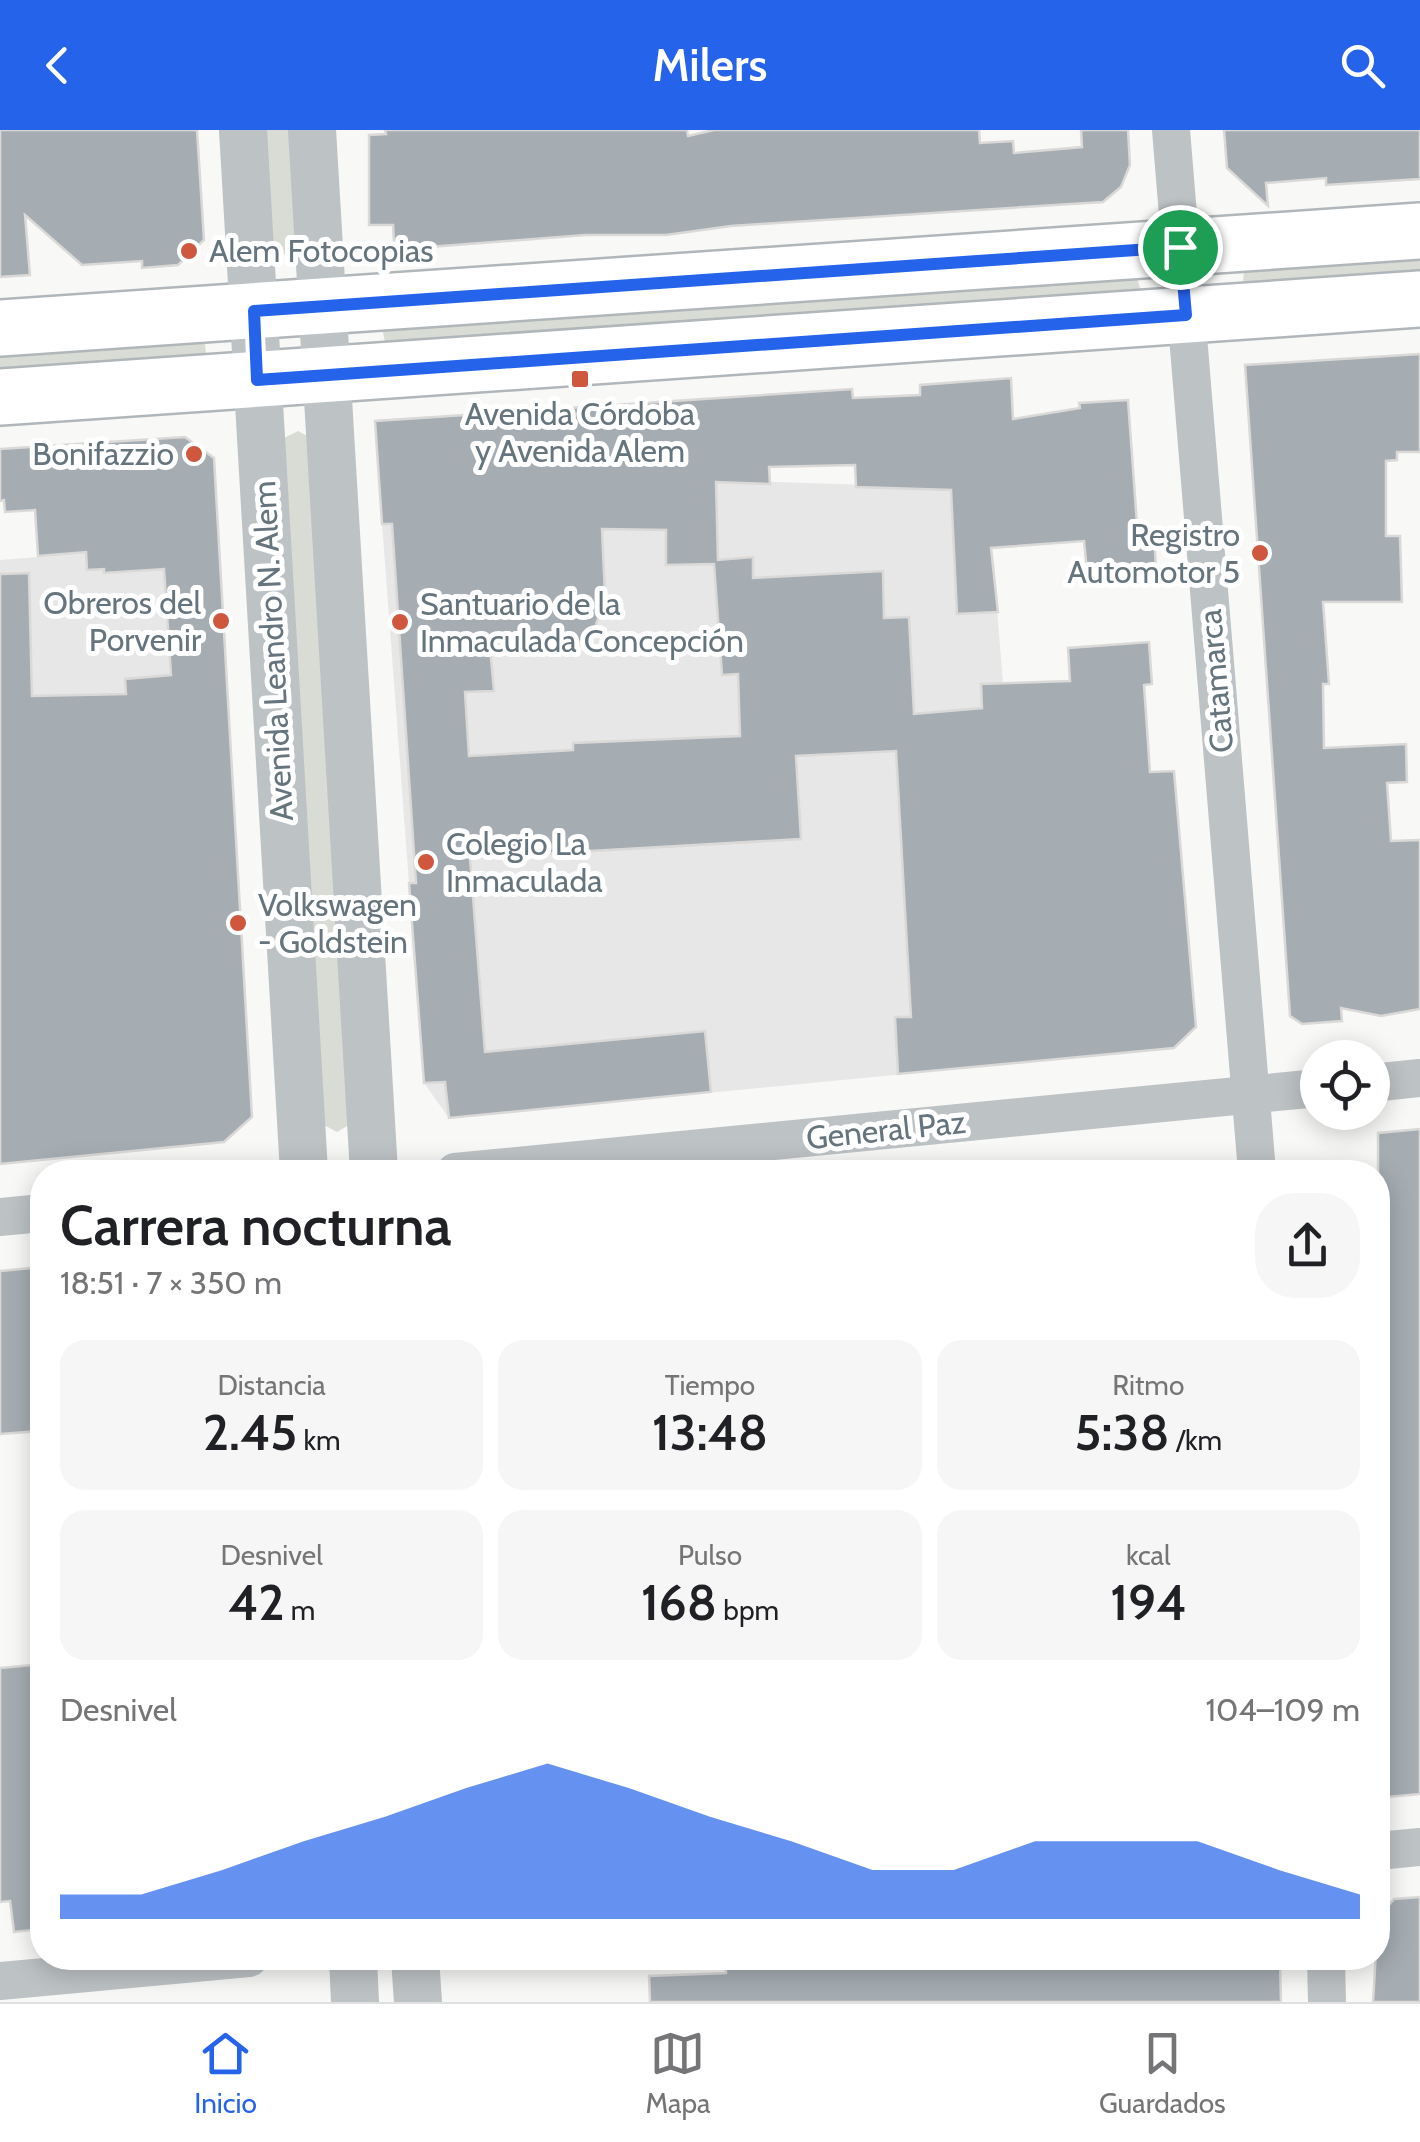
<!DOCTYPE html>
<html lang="es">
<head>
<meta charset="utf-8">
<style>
  body { margin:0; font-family:Cabin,sans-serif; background:#f6f6f6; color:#202124; height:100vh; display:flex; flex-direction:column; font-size:38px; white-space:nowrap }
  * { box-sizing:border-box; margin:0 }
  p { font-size:32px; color:#757577 }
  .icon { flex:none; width:55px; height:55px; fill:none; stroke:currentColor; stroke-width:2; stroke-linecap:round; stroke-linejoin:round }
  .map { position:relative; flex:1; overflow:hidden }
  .side { position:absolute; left:30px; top:1030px; width:1360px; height:810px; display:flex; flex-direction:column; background:#fff; border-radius:40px; box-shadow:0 5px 25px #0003 }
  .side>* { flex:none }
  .fabs { position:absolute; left:1300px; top:910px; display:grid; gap:20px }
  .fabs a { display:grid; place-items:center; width:90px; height:90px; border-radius:50%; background:#fff; box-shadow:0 5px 25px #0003; font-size:50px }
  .pin { position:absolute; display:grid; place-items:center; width:85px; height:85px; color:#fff; margin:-42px; border:5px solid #fff; border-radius:50%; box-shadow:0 2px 10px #0007 }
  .round { display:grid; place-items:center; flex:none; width:105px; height:105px; border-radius:40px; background:#f6f6f6 }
  .headline { display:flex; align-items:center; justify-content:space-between; height:170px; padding:0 30px }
  h1 { font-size:55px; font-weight:600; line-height:75px }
  .stats { display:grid; grid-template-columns:repeat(3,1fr); gap:15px; height:170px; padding:10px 30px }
  .stats div { display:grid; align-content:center; border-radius:25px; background:#f6f6f6; text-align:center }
  .stats b { font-size:50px; font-weight:600 }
  .stats small { font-size:28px; font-weight:400 }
  .stats p { font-size:28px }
  .chart { height:280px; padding:20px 30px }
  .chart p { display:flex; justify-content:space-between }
  .chart svg { width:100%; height:180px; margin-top:10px; fill:#2563eb; opacity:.7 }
  header { display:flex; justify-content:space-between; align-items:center; height:130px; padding:0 30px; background:#2563eb; color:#fff; font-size:45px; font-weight:600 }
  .dock { display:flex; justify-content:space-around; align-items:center; height:140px; border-top:2px solid #e0e0e0; background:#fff; font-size:28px; color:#757577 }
  .dock a { display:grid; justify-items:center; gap:5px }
  .dock .selected { color:#2563eb }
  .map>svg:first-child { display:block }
  .built { fill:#e6e7e6 }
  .green { fill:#d8dcd5 }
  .building { fill:#a5adb2; stroke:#dad9d8; stroke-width:2.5; fill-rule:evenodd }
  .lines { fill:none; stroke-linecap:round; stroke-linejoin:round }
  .secondary-casing { stroke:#b0b6ba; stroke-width:60 }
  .minor { stroke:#bdc2c5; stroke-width:38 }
  .tertiary { stroke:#bdc2c5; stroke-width:48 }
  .secondary { stroke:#fff; stroke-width:55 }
  .route-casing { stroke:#fff; stroke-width:20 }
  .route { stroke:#2563eb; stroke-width:12 }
  .poi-dot { fill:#cf573e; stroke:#fff; stroke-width:4 }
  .labels { text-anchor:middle; stroke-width:10; stroke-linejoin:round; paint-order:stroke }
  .poi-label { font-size:32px; fill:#66757d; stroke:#fff; text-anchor:start }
  .street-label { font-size:32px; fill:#66757d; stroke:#fff }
</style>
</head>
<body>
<header><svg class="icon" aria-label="back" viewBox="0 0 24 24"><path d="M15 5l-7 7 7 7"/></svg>Milers<svg class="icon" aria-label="search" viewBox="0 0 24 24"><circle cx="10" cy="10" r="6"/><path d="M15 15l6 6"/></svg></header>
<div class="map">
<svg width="1420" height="1872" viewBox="0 0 1420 1872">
  <rect width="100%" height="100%" fill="#f8f8f6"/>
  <g class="built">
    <path d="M167 308 169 379 217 380 231 631 0 772V430L38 427 33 317Z"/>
    <path d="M378 339 987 359 1003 553H1022L1019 933 449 988 424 953Z"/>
  </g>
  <g class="green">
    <path d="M264 0H291L298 117 287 125 271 119Z"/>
    <path d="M1420 122V149L1243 154 1244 138Z"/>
    <path d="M1136 143 1141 162 386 217 382 197Z"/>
    <path d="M205 211 206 226 0 245V219Z"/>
    <path d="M298 301 309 307 349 995 337 1002 324 995 282 309Z"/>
  </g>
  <g class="building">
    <path d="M0 0H197L204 110 178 135 142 138V131L82 135 25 85 30 145 0 147Z"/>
    <path d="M385 0H687L688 6 714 0H979L980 13 1013 11 1014 23 1082 17 1081 0H1128L1130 35 1121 57 1103 72 731 96 666 105H586L430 117V123L406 125 394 113 393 95H369V5L386 4Z"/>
    <path d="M1224 0H1420V49L1326 55V48L1266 53 1268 76 1227 38Z"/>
    <path d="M1420 224V322H1397V330L1386 331V406H1400L1402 472H1323L1329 554H1323L1324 618 1406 614 1407 652 1387 653 1391 711 1420 710V879L1381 886 1341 878 1342 891 1302 894 1290 886 1245 235Z"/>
    <path d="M1011 248 1013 289 1080 278 1079 273 1128 270 1138 408 1154 407 1156 436 1087 441 1084 411 991 418 998 482 957 484 951 360 856 357 855 335 769 337 770 354 716 352 718 430 753 427V448L883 441 884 488 909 487 914 584 982 578 981 554 1070 551 1068 518 1149 512 1152 554 1144 555 1150 642 1174 641 1196 897 1174 918 898 944 895 887H911L896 621 796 626 801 709 470 728 485 922 705 901 711 962 449 988 445 952 424 953 409 753H416L392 394H382L375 291 852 259 853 268 920 265V255ZM602 399 666 400V435L714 434 722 545 738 544 740 606 573 613V620L469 626 465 562 494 561 490 518 580 512 593 505 605 465Z"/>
    <path d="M185 307 214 328 252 987 224 1012 0 1034V444L29 443 32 566 126 564 125 549 171 545 164 439 104 443V439L87 440 86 422 38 426 35 380 5 382 4 370 0 371V319Z"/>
    <path d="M1420 999V1664L1378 1668V1003Z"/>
    <path d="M42 1137 41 1301 0 1304V1141Z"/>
    <path d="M42 1534V1799L14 1802 10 1771 0 1772V1538Z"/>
    <path d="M1420 1767V1872H1373L1378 1788 1394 1769Z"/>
    <path d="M776 1828H1280L1281 1872H650L649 1846 726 1843V1832Z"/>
  </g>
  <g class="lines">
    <g class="secondary-casing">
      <g id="secondary">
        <path d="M0 198 1420 101"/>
        <path d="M0 267 1420 169"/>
      </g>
    </g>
    <g class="minor">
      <path d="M1171 0 1257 1042"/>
      <path d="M1372 953 1420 948"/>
      <path d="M455 1042 1318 958"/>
      <path d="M0 1087 42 1083"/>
      <path d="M1378 1721 1420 1717"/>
      <path d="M1326 1828 1327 1872"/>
      <path d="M0 1851 249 1828"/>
    </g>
    <g class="tertiary">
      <path d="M243 0 304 1042"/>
      <path d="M312 0 374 1042"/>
      <path d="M353 1828 355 1872"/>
      <path d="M415 1828 418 1872"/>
    </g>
    <use href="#secondary" class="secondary"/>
  </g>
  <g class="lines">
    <g class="route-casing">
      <path id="route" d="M1180 117 1186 185 257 250 254 181Z"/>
    </g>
    <use href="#route" class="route"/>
  </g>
  <g class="poi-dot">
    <circle cx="189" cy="121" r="10"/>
    <rect x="570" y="239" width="20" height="20" rx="5"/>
    <circle cx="194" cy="324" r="10"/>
    <circle cx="1260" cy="423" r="10"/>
    <circle cx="221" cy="491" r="10"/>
    <circle cx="400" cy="492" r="10"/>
    <circle cx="426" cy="732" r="10"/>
    <circle cx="238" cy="793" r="10"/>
  </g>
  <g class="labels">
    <g class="poi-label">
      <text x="209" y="132">Alem Fotocopias</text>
      <text x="580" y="295" text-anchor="middle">Avenida Córdoba<tspan x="580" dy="37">y Avenida Alem</tspan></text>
      <text x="174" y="335" text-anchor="end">Bonifazzio</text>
      <text x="1240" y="416" text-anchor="end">Registro<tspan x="1240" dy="37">Automotor 5</tspan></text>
      <text x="201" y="484" text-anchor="end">Obreros del<tspan x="201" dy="37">Porvenir</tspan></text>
      <text x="420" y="485">Santuario de la<tspan x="420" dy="37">Inmaculada Concepción</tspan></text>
      <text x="446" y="725">Colegio La<tspan x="446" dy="37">Inmaculada</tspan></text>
      <text x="258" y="786">Volkswagen<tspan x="258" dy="37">- Goldstein</tspan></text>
    </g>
    <g class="street-label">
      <text transform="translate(273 521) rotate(-93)" y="11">Avenida Leandro N. Alem</text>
      <text transform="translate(1216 551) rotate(-95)" y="11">Catamarca</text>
      <text transform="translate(886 1000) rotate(-6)" y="11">General Paz</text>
    </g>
  </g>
</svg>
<div class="fabs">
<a><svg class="icon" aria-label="locate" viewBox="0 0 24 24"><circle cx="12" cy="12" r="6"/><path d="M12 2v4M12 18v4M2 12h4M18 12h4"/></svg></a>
</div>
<div class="pin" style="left:1180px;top:117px;background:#1e9e55"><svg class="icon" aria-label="arrive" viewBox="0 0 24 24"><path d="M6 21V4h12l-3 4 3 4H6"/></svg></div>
<section class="side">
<div class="headline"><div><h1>Carrera nocturna</h1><p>18:51 · 7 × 350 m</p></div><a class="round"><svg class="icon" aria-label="share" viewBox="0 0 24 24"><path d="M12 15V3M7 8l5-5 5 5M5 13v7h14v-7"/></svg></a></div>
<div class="stats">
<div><p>Distancia</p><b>2.45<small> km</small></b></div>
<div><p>Tiempo</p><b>13:48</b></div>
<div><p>Ritmo</p><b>5:38<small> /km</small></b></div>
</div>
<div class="stats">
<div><p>Desnivel</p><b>42<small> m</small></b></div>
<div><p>Pulso</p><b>168<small> bpm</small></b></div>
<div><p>kcal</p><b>194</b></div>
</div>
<div class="chart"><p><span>Desnivel</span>104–109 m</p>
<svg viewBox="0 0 160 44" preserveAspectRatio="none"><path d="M0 44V38L10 38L20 32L30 25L40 19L50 12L60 6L70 12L80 19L90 25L100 32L110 32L120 25L130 25L140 25L150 32L160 38V44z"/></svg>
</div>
</section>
</div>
<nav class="dock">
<a class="selected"><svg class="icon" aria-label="home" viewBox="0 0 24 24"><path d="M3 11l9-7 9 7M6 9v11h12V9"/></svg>Inicio</a>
<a><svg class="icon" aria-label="map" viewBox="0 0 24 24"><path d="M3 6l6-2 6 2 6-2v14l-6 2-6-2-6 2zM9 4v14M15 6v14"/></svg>Mapa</a>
<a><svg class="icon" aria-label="saved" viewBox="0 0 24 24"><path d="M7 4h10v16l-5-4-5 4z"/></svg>Guardados</a>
</nav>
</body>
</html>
